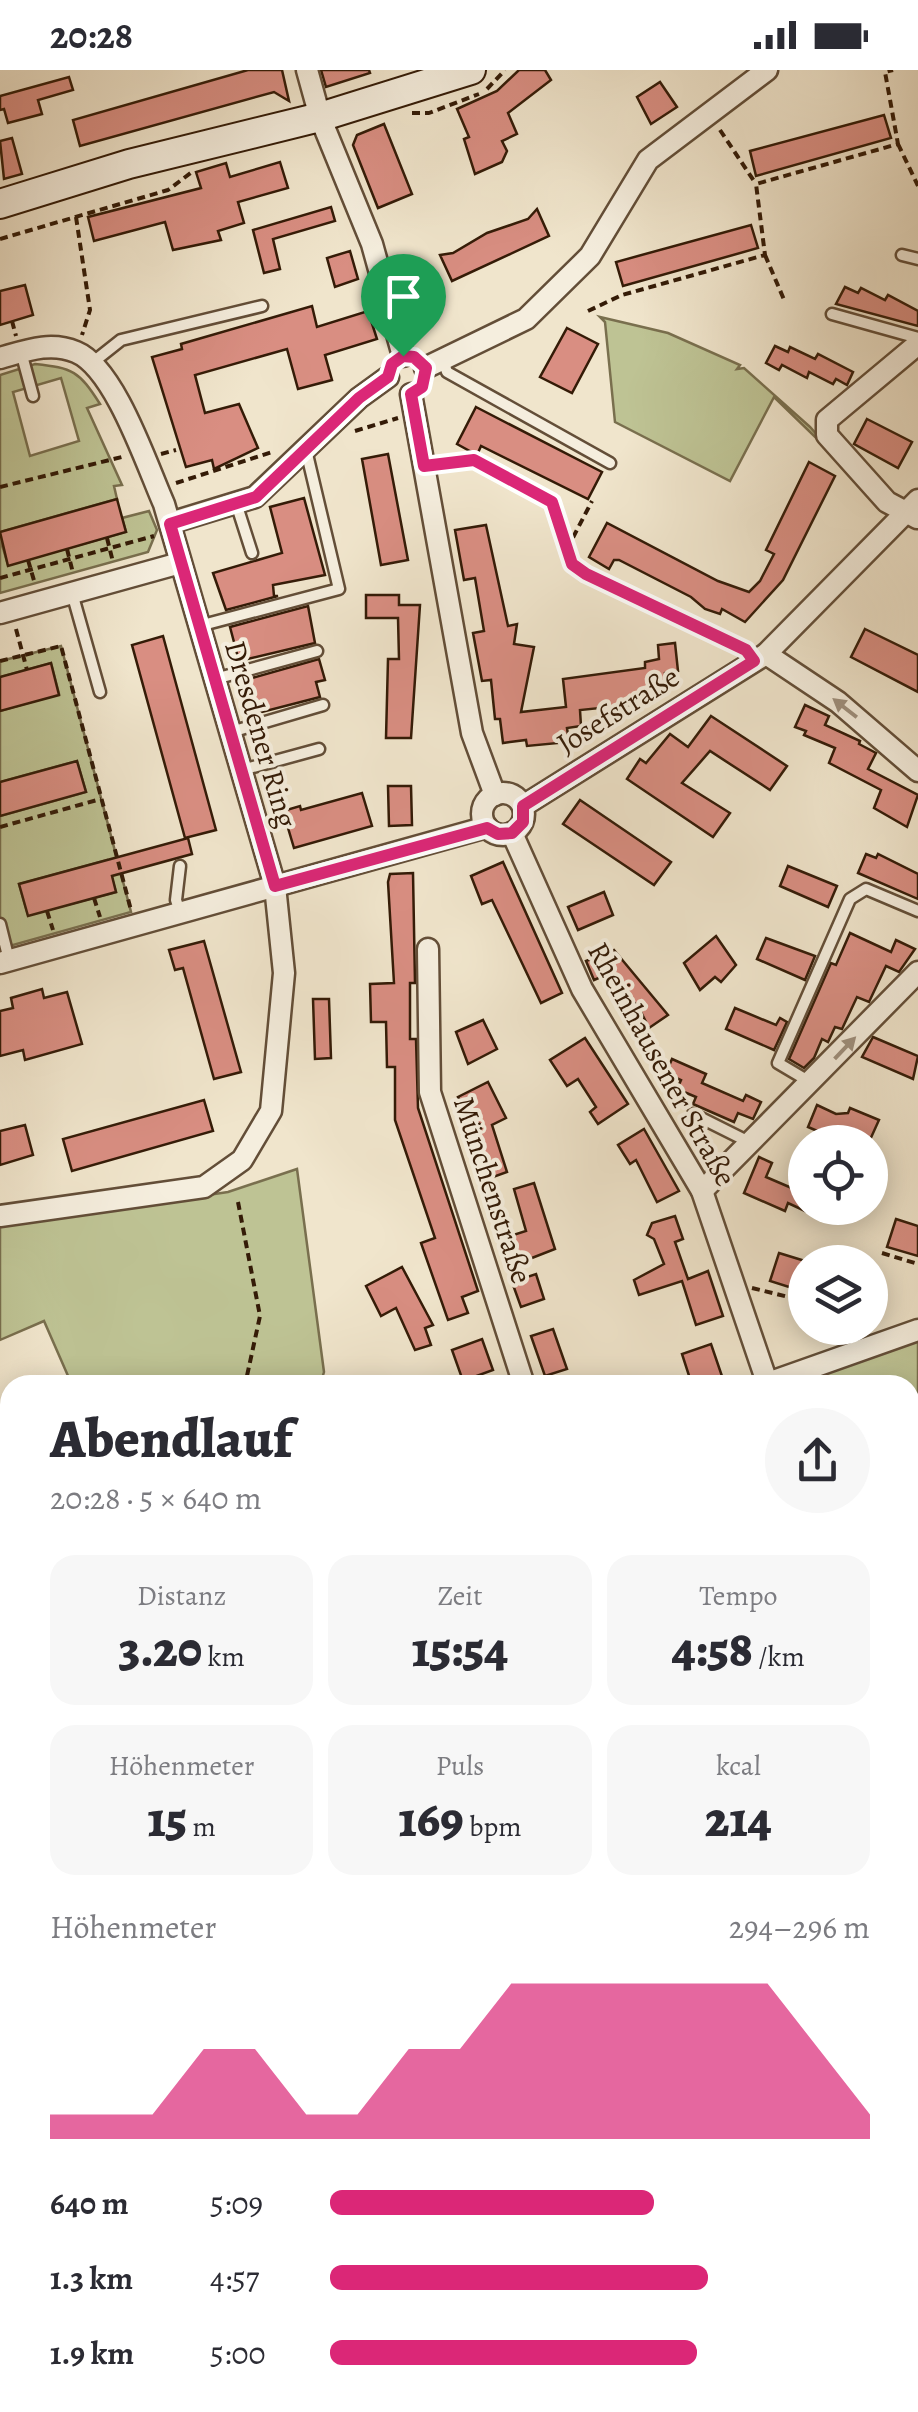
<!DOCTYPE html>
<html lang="de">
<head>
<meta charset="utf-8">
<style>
  body { margin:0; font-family:Alegreya,serif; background:#f7f7f7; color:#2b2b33; height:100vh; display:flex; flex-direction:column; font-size:38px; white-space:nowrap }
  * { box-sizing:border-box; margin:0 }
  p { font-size:32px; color:#7c7c81 }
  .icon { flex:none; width:55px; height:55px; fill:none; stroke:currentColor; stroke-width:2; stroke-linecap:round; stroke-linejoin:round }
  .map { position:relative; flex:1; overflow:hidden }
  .details { position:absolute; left:0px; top:1305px; width:920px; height:1038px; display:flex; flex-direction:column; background:#fff; border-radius:30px 30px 0 0; box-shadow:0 5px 25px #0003 }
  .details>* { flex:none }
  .controls { position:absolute; left:788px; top:1055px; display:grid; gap:20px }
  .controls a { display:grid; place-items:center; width:100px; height:100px; border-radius:50%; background:#fff; box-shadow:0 5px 25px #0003; font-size:50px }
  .pin { position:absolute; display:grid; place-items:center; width:85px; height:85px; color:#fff; margin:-102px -42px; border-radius:50% 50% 50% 0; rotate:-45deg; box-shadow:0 0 10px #0007 }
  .pin .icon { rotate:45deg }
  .round { display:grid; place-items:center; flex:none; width:105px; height:105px; border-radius:52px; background:#f7f7f7 }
  .summary { display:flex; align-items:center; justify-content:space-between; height:170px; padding:0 50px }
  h1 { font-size:55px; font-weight:800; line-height:75px }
  .stats { display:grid; grid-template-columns:repeat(3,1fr); gap:15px; height:170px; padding:10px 50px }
  .stats div { display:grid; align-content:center; border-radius:25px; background:#f7f7f7; text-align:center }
  .stats b { font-size:50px; font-weight:800 }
  .stats small { font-size:28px; font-weight:400 }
  .stats p { font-size:28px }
  .chart { height:280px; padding:20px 50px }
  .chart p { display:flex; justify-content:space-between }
  .chart svg { width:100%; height:180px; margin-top:10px; fill:#db2777; opacity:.7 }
  ul { padding:0 50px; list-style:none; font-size:32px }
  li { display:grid; grid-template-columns:160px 120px 1fr; align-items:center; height:75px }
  li i { height:25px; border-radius:12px; background:#db2777 }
  .status { display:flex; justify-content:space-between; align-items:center; height:70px; padding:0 50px; background:#fff; direction:ltr }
  .status svg { height:28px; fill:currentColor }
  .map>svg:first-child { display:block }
  .green { fill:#bec394; stroke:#796f4e; stroke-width:2.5; fill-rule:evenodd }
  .building { fill:#d98e82; stroke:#341b07; stroke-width:2.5 }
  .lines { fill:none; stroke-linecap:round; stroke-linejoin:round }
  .lane-casing { stroke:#634e38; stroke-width:15 }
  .street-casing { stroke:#634e38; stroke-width:25 }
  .secondary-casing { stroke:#341b07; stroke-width:32 }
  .path { stroke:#341b07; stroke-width:4; stroke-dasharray:8 5; stroke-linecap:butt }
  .lane { stroke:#f5eede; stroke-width:10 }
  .street { stroke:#f5eede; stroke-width:20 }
  .secondary { stroke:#f5eede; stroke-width:28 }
  .rail-casing { stroke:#341b07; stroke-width:9 }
  .rail { stroke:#f5eede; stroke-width:5; stroke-dasharray:15; stroke-linecap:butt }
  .oneway { fill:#9e8f7d }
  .route-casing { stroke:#fff; stroke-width:20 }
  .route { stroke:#db2777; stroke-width:12 }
  .labels { text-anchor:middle; stroke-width:8; stroke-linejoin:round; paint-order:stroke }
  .street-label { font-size:30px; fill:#341b07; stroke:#f5eede }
</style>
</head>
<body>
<div class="status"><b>20:28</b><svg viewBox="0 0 49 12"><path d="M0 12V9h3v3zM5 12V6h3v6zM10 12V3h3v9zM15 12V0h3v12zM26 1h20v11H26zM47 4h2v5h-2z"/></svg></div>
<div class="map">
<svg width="918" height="2342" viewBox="0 0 918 2342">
  <rect width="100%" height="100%" fill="#f0e5cc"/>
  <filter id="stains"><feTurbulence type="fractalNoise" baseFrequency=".002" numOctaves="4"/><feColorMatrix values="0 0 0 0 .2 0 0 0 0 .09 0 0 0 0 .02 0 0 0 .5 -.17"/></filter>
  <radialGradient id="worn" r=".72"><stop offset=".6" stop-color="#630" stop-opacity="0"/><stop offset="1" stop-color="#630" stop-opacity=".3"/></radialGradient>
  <g class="green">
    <path d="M600 247 668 263 740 295 737 299 744 298 810 357 839 390 774 327 730 411 615 352 605 252Z"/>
    <path d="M35 294C73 298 79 301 100 334L87 338 122 415 114 416 117 429 0 462V305ZM61 308 79 371 30 386 13 322Z"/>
    <path d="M149 441 157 460 148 482 0 523V468L8 495 126 462 122 448Z"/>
    <path d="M61 576 131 842 6 877 0 854V746L86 722 77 691 0 712V641L59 624 51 593 0 607V591ZM107 790 116 822 28 845 19 814Z"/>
    <path d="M297 1099 324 1302 320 1315H72L44 1251 0 1270V1156L228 1122Z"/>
    <path d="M918 1268V1350L910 1353V1315H800L804 1310Z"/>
    <path d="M10 1927V2152L0 2168V1932Z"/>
    <path d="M0 2211 10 2242V2332L31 2333 33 2342H0Z"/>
    <path d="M46 2333V2332L550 2333 532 2342H48Z"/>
  </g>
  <g class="building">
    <path d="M248 0H282L289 31 274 22 80 76 73 50Z"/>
    <path d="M321 0H369L370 3 326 17Z"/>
    <path d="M519 0H545L551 10 508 43 517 64 502 71 507 81 502 92 475 104 464 69 469 67 457 39 497 21Z"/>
    <path d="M69 7 73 20 38 30 42 44 8 53 4 39 0 40V26Z"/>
    <path d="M660 12 677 37 651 54 637 27Z"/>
    <path d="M884 45 891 68 756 106 750 81Z"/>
    <path d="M384 54 412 124 378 138 353 75 357 65Z"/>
    <path d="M12 68 22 104 4 109 0 71Z"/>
    <path d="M280 92 288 118 238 132 244 153 218 161 221 170 173 180 165 152 94 171 88 147 201 118 196 102 226 93 230 107Z"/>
    <path d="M331 137 335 151 273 169 280 199 264 203 253 160Z"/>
    <path d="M537 139 549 166 452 211 440 185 453 183 487 163 528 149Z"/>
    <path d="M751 155 758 178 623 216 616 192Z"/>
    <path d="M350 181 358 209 335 217 327 188Z"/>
    <path d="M25 215 33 245 0 255V221Z"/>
    <path d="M845 217 858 223 861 218 885 230 888 225 918 241V256L836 234Z"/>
    <path d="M312 236 317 257 368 241 377 269 325 285 332 310 298 319 287 279 195 305 205 343 239 334 258 378 214 399 212 390 186 397 152 287 182 279 181 274Z"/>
    <path d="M567 258 598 274 572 323 540 307Z"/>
    <path d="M775 276 788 282 790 277 815 289 818 284 853 302 847 315 836 309 833 314 809 302 807 308 782 295 779 300 766 293Z"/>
    <path d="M476 337 602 402 588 429 481 376 477 385 457 374Z"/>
    <path d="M867 349 912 372 898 398 854 374Z"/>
    <path d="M388 384 408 490 381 495 362 389Z"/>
    <path d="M809 392 835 406 783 510 745 552 722 539 720 544 705 539 691 527 619 490H614L609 499 589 487 607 453 718 511 749 522 760 511 774 484 766 480Z"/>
    <path d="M304 428 325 505 273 515 274 526H278L226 540 213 503 282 483 270 437Z"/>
    <path d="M117 429 126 462 8 496 0 462Z"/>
    <path d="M486 455 508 556 517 554 514 574 534 577 521 642 566 637 563 609 645 598V592L659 589 658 575 675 573 678 601 665 603 666 619 638 622 639 634 580 640 581 656 567 658 569 672 527 676 526 670 503 673 500 649H495L491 610 482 611 473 563 484 561 475 508 464 510 455 460Z"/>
    <path d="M366 525H399V535H420L411 668H386L388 589H399L398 548H366Z"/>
    <path d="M308 536 315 573 239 591 230 557Z"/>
    <path d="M865 559 918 585V622L851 587Z"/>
    <path d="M163 566 216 760 185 768 132 575Z"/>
    <path d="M319 589 325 610 316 612 320 627 254 644 245 610Z"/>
    <path d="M51 593 59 625 0 641V607Z"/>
    <path d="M805 635 829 646 825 655 860 671 859 674 876 683 868 699 918 725 907 757 874 738 881 720 829 693 835 678 804 665 806 661 795 657Z"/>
    <path d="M711 646 787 696 770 720 710 681 682 713 730 743 713 767 627 709 640 689 646 693 670 664 688 677Z"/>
    <path d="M77 691 86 722 0 746V712Z"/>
    <path d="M388 716H411L412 755 389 756Z"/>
    <path d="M362 723 372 756 294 778 283 741 300 736 301 740Z"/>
    <path d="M580 730 671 792 654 815 563 754Z"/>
    <path d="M188 768 192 784 112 806 116 822 28 846 19 814Z"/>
    <path d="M866 784 876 788 878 784 918 804V829L858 803Z"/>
    <path d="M503 792 562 923 541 933 492 830 482 834 471 806Z"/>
    <path d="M788 796 837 816 828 837 780 816Z"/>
    <path d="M413 803 415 913H410V969H416L418 1038 478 1221 462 1227 468 1243 448 1250 421 1173 435 1168 395 1050V997H387L386 952H371L370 914 394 913 388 812 390 804Z"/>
    <path d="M604 822 613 845 578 860 568 837Z"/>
    <path d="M850 863 891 882 896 870 915 879 899 902 886 896 869 932 857 927 842 959 835 957 828 972 822 969 814 988 804 998 789 989 831 893 836 895Z"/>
    <path d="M716 866 736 895 721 912 715 907 700 920 684 893Z"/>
    <path d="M766 868 815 886 805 910 757 889Z"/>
    <path d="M204 871 241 1002 214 1009 183 898 175 900 169 880Z"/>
    <path d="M614 880 668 945 649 958 639 938 610 903 594 910 586 891Z"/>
    <path d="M42 919 44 928 67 922 82 974 25 990 23 980 0 986V941L13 938 11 928Z"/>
    <path d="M313 929H329L331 988 315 989Z"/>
    <path d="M735 938 776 955 780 948 787 952 774 980 726 959Z"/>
    <path d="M483 950 497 979 468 994 456 962Z"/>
    <path d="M873 967 918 986 913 1009 862 987Z"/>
    <path d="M585 968 628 1034 598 1054 590 1042 596 1037 578 1009 567 1016 550 990Z"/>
    <path d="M672 989 706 1004 702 1013 743 1031 746 1025 761 1032 753 1049 738 1043 734 1052 693 1034 696 1027 677 1019 681 1010 666 1003Z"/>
    <path d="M488 1012 506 1048 492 1055 507 1102 485 1110 476 1084 482 1082 461 1042 465 1040 458 1027Z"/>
    <path d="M204 1030 213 1061 72 1101 63 1069Z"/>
    <path d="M817 1035 836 1044 848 1043 850 1038 879 1050 869 1072H843L808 1057Z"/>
    <path d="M25 1055 33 1085 0 1095V1061Z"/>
    <path d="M644 1059 679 1121 657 1132 636 1090 630 1094 618 1075Z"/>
    <path d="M759 1087 772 1093 766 1107 794 1119 805 1094V1141L788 1133 785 1141 744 1123Z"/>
    <path d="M534 1113 555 1179 519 1193 510 1166 526 1161 514 1119Z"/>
    <path d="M675 1146 683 1169 675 1172 688 1209 708 1201 723 1246 696 1255 682 1211 639 1225 634 1210 664 1194 654 1169 647 1165 652 1153Z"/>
    <path d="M896 1149 918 1156V1186L887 1177Z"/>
    <path d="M779 1183 805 1191V1222L770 1211Z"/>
    <path d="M402 1197 433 1255 425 1258 431 1275 415 1280 396 1238 381 1246 366 1216Z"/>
    <path d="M536 1204 544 1229 521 1237 512 1212Z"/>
    <path d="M553 1259 567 1299 545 1306 531 1266Z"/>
    <path d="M482 1269 493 1300 463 1311 452 1280Z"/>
    <path d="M711 1274 725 1315H692L682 1284Z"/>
  </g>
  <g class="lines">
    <g class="lane-casing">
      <g id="lane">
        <path d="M902 185 918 189"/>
        <path d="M832 244 918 268"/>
        <path d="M21 282 33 326"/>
        <path d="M443 290 447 302 610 393"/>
        <path d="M92 293 121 270 262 236"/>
        <path d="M236 433 252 483"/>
        <path d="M72 523 100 622"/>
        <path d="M199 556 339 519 306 380"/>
        <path d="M215 609 317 581"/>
        <path d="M231 662 323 635"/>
        <path d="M242 700 319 679"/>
        <path d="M180 842 176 830 180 796"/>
        <path d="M0 854 9 890"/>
        <path d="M810 1012 778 993 850 829 866 819 918 841"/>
        <path d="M693 1044 749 1072"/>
        <path d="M0 1610 10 1604"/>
      </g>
    </g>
    <g class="street-casing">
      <g id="street">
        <path d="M307 0 320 47 372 174 403 286"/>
        <path d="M0 288C25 281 50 271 76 282 115 298 147 396 164 434L275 816 284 903 271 1041 242 1090 204 1117 0 1146"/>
        <path d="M425 298 526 249 590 186 648 90 767 0"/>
        <path d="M411 324 472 663 495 725"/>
        <path d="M917 448 887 432 827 365V350L918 274"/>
        <path d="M170 453 255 427 359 328 388 307"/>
        <path d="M0 543 180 493"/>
        <path d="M766 584 838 632 918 701"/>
        <circle cx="503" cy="744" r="21"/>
        <path d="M523 736 766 584 918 430"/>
        <path d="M512 763 582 919 702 1121 768 1315"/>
        <path d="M428 879 430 1022 524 1315"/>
        <path d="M0 893 487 757"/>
        <path d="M702 1121 918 902"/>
        <path d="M768 1313 918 1260"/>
        <path d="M910 1645 918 1655"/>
        <path d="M910 1731 918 1720"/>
        <path d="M910 2147 918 2139"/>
        <path d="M881 2332 887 2342"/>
        <path d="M578 2342 596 2332"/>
        <path d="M901 2342 918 2327"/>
      </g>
    </g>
    <g class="secondary-casing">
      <path id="secondary" d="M0 134 129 94 320 47 471 0"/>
    </g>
    <g class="path">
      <path d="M487 19 505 0"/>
      <path d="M412 43H429L479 24"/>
      <path d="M720 60 756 114"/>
      <path d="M898 74 918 116"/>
      <path d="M76 147 90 240 82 265"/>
      <path d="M0 169 168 120 192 102"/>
      <path d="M765 185 785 232"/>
      <path d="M588 241 622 225 765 185 756 114 898 74 885 2 893 0"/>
      <path d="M12 251 16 266"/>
      <path d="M355 361 398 348"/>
      <path d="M161 384 176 380"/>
      <path d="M444 393 475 390 552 432 572 494 586 505 743 578"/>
      <path d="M176 413 272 382"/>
      <path d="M0 417 126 386"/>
      <path d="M107 468 113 492"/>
      <path d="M67 479 73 503"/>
      <path d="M567 479 592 431"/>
      <path d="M28 490 35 514"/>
      <path d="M0 508 154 466"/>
      <path d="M16 559 27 600"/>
      <path d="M0 591 61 576 131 840"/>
      <path d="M0 757 101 729"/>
      <path d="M94 828 100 847"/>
      <path d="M47 841 53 860"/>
      <path d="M238 1132 260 1246 245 1315"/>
      <path d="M882 1183 918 1194"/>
      <path d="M752 1218 805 1231"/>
      <path d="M0 2179 10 2160"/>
      <path d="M0 2193 10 2201"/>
      <path d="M68 2332 72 2342"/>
      <path d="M677 2332 680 2342"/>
    </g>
    <use href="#lane" class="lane"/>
    <use href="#street" class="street"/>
    <use href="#secondary" class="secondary"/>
    <g class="rail-casing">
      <g id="rail">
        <path d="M910 1440 918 1436"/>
        <path d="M0 1915 10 1910"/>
      </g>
    </g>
    <use href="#rail" class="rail"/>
  </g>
  <defs><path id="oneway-solid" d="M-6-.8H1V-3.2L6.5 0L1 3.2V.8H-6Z" transform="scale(2.5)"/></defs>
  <g class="oneway">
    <use href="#oneway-solid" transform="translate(845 638) rotate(-142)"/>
    <use href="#oneway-solid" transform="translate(845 978) rotate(-46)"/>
  </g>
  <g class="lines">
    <g class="route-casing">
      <path id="route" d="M403 286 414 287 426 298 422 317 411 324 424 396 474 390 552 432 572 494 586 504 746 580 754 591 523 736V752L512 763 498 764 487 758 275 816 170 454 256 427 359 328 388 307 392 294Z"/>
    </g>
    <use href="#route" class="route"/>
  </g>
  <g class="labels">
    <g class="street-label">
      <text transform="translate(618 640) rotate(-32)" y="10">Josefstraße</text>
      <text transform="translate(261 664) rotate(74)" y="10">Dresdener Ring</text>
      <text transform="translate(662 994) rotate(61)" y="10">Rheinhausener Straße</text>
      <text transform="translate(493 1120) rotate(72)" y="10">Münchenstraße</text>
    </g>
  </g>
  <rect width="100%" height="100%" filter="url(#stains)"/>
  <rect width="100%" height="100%" fill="url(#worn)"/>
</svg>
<div class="controls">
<a><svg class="icon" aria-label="locate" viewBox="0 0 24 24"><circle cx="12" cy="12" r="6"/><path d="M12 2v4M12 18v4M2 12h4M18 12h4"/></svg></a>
<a><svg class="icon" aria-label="layers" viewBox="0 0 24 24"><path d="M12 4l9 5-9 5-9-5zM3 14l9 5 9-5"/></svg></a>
</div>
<div class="pin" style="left:403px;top:286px;background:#1e9e55"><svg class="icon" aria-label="arrive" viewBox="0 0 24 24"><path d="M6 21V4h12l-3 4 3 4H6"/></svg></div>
<section class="details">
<div class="summary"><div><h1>Abendlauf</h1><p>20:28 · 5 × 640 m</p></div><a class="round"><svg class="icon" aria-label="share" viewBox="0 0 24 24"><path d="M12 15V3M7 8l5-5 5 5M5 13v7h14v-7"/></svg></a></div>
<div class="stats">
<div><p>Distanz</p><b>3.20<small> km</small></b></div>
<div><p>Zeit</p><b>15:54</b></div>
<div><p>Tempo</p><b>4:58<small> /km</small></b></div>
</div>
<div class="stats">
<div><p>Höhenmeter</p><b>15<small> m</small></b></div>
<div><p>Puls</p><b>169<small> bpm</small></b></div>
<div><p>kcal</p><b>214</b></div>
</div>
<div class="chart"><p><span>Höhenmeter</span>294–296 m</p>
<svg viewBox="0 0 160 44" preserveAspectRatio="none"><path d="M0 44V38L10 38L20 38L30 22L40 22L50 38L60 38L70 22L80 22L90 6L100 6L110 6L120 6L130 6L140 6L150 22L160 38V44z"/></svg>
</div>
<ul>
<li><b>640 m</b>5:09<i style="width:60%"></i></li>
<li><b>1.3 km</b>4:57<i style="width:70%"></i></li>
<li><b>1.9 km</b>5:00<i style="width:68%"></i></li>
</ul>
</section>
</div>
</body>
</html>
